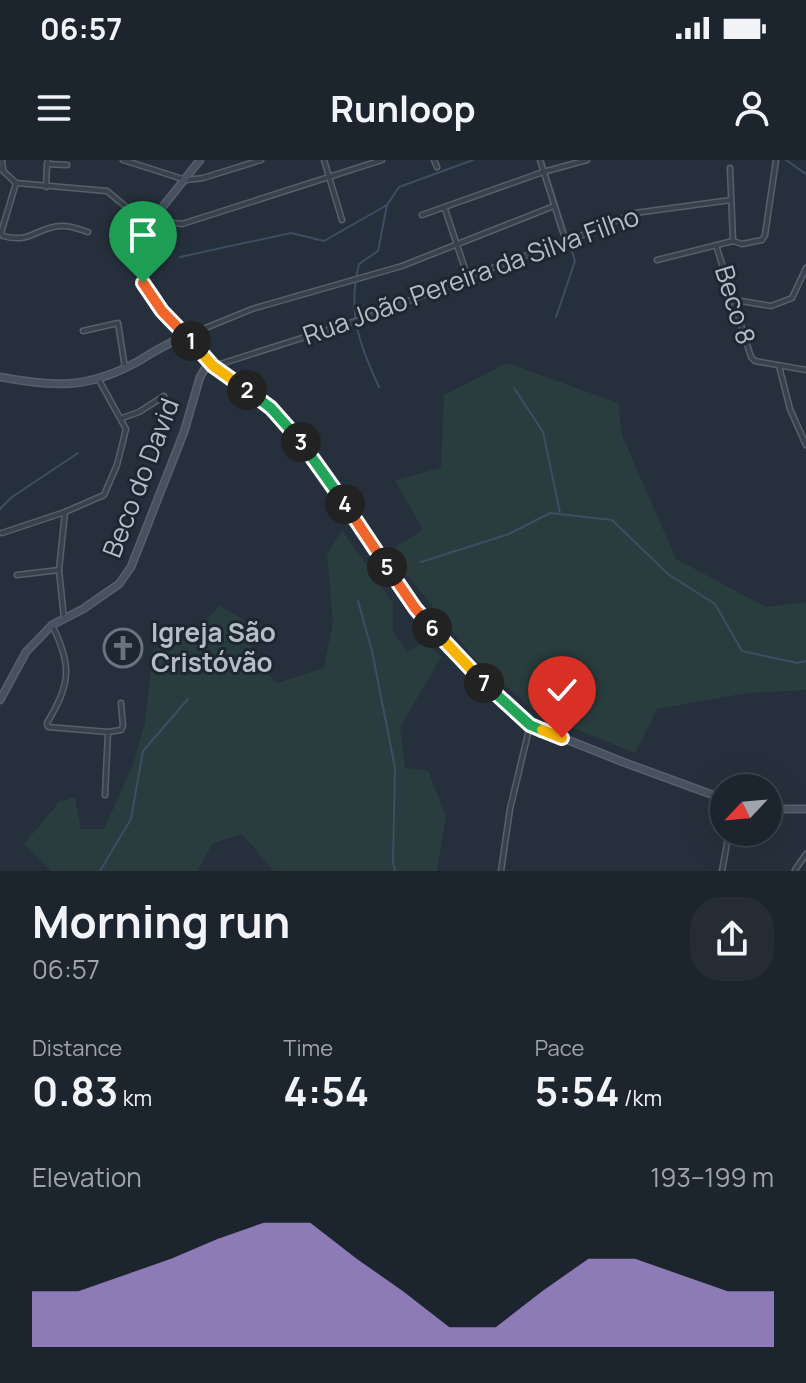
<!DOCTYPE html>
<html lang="en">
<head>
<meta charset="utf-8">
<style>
  body { margin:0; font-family:Manrope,sans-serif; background:#252c35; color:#f1f3f6; height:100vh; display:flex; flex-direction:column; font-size:30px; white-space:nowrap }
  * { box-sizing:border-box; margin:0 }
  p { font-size:26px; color:#a0a4aa }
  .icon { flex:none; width:44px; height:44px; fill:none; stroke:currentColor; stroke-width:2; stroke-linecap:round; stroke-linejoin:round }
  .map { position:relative; height:711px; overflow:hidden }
  .side { display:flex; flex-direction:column; background:#1c242d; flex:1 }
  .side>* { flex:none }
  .needle { width:52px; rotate:244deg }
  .controls { position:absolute; left:710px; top:614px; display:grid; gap:16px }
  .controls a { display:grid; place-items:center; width:72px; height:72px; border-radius:50%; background:#1c242d; box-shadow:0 8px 32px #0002,0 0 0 2px #3a4149; font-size:40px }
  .pin { position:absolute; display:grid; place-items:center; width:68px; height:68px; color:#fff; margin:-82px -34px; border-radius:50% 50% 50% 0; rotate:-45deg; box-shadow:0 0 8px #0007 }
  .pin .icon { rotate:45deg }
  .km { position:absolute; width:40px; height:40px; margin:-20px; border-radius:50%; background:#222; color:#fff; font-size:22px; line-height:40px; text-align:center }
  .round { display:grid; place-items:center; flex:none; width:84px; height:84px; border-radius:32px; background:#252c35 }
  .summary { display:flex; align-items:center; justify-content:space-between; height:136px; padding:0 32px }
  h1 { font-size:44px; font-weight:700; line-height:60px }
  .metrics { display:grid; grid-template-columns:repeat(3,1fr); gap:12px; height:136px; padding:8px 32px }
  .metrics div { display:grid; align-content:center }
  .metrics b { font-size:40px; font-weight:700 }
  .metrics small { font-size:22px; font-weight:400 }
  .metrics p { font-size:22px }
  .chart { height:224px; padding:16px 32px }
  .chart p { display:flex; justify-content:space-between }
  .chart svg { width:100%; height:144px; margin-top:8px; fill:#bca0f2; opacity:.7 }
  .status { display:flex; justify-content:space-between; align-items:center; height:56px; padding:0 40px; background:#1c242d; direction:ltr }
  .status svg { height:22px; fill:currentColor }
  header { display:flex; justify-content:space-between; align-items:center; height:104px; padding:0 32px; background:#1c242d; font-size:36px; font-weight:700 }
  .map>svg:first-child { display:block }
  .green { fill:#293d3e }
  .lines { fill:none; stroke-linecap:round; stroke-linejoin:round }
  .stream { stroke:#3d4e64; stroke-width:2 }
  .street-casing { stroke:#57606a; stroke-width:7 }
  .secondary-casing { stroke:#57606a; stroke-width:9 }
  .street { stroke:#39424c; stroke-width:4 }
  .secondary { stroke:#48515f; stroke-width:6 }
  .split-1-casing { stroke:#fff; stroke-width:16 }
  .split-2-casing { stroke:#fff; stroke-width:16 }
  .split-3-casing { stroke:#fff; stroke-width:16 }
  .split-4-casing { stroke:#fff; stroke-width:16 }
  .split-5-casing { stroke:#fff; stroke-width:16 }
  .split-6-casing { stroke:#fff; stroke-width:16 }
  .split-7-casing { stroke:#fff; stroke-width:16 }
  .split-8-casing { stroke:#fff; stroke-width:16 }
  .split-9-casing { stroke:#fff; stroke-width:16 }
  .split-1 { stroke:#f0652b; stroke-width:10 }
  .split-2 { stroke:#f5b400; stroke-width:10 }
  .split-3 { stroke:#22a559; stroke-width:10 }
  .split-4 { stroke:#22a559; stroke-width:10 }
  .split-5 { stroke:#f0652b; stroke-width:10 }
  .split-6 { stroke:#f0652b; stroke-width:10 }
  .split-7 { stroke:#f5b400; stroke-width:10 }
  .split-8 { stroke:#22a559; stroke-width:10 }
  .split-9 { stroke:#f5b400; stroke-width:10 }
  .labels { text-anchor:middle; stroke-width:6; stroke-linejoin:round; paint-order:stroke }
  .street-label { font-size:26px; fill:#b5bdc7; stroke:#1e2731 }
  .poi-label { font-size:26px; font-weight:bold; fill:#b5bdc7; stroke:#1e2731; text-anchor:start }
</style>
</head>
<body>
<div class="status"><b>06:57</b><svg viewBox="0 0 49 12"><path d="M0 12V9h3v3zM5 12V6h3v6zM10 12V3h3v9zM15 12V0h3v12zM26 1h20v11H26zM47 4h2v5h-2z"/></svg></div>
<header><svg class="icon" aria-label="menu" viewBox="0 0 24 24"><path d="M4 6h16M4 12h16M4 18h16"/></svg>Runloop<svg class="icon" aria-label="person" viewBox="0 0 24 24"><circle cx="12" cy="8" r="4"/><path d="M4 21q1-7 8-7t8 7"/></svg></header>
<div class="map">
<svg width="806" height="711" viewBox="0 0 806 711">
  <rect width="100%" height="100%" fill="#26303c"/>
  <g class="green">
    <path d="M507 203 618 243 622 275 676 399 766 447 806 442V530L747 533 657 549 635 593 538 554 474 498 388 391 423 370 395 320 441 308 444 235Z"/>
    <path d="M342 370 393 443V472L407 492 426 481 441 497 400 567 405 608 428 611 446 656 437 711H274L242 674 213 683 197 711H51L24 684 59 642 75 637 81 669H104L133 605 145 563 153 490 186 478 220 446 247 462 252 498 277 523 324 508 333 461 327 394Z"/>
  </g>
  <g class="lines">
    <g class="stream">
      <path d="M543 0 575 101 556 157"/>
      <path d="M786 0 806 14"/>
      <path d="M180 97 291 73 324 81 387 45 399 27 473 0"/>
      <path d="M379 227C359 184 347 152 359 104L378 91 387 45"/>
      <path d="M514 228 543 272 560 353"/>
      <path d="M0 349 12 337 78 293"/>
      <path d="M421 402 509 374 550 353 612 360 668 414 715 444 742 491 797 503 806 501"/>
      <path d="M358 441 372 491 395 608 393 702 395 711"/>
      <path d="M100 711 131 659 143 591 188 539"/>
    </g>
    <g class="street-casing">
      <g id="street">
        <path d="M2 0 3 9"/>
        <path d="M48 0 47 4 67 5"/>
        <path d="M123 0 186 20 203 18 261 0"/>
        <path d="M324 0 342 60"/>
        <path d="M434 0 437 7"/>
        <path d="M540 0 566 82"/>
        <path d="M0 8 16 23 107 31 125 46 141 78"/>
        <path d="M16 23 1 73 3 76C32 84 36 67 61 66 70 65 79 69 88 72"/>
        <path d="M46 27 47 4"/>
        <path d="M445 49 468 118"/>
        <path d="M422 55 543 12 587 0"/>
        <path d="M152 60 182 64 382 0"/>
        <path d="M733 81 742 84 762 80 765 75 776 0"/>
        <path d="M716 85 751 197 755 201 806 210"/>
        <path d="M657 100 733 81 730 8"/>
        <path d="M735 140 771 146 792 138 806 108"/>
        <path d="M83 171 118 163 125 208"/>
        <path d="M186 176 252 149 402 106 554 46"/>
        <path d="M214 206 368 157 510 101 566 82 635 53 731 40"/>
        <path d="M779 206 790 249 806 285"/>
        <path d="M122 258 139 252 164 236"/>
        <path d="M2 373 65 352 104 335 117 305 126 269 99 220"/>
        <path d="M17 415 59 410"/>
        <path d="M64 459 59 410 65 352"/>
        <path d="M52 465C73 507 70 524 47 563L48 567 108 572 121 570 123 566 121 543"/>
        <path d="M105 635 108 572"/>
        <path d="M795 710 806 694"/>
        <path d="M501 711 510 649 530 565"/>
        <path d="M722 711 729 672"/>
      </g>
    </g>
    <g class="secondary-casing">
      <g id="secondary">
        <path d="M200 0 152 60 142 80 139 94 143 123 162 151 209 202 271 248 295 273 415 448 472 512 530 565 623 602 724 639"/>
        <path d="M0 217C53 227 87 229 135 203 152 193 167 183 186 176"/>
        <path d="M0 540 26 492 52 465 83 449 119 424 131 407 184 272 200 217 209 202"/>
        <path d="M768 649H806"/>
      </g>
    </g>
    <use href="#street" class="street"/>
    <use href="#secondary" class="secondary"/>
  </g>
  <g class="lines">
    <g class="split-1-casing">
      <path id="split-1" d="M143 123 162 151 191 181"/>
    </g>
    <g class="split-2-casing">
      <path id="split-2" d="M191 181 213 206 247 230"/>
    </g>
    <g class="split-3-casing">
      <path id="split-3" d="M247 230 271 248 301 282"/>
    </g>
    <g class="split-4-casing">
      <path id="split-4" d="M301 282 345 344"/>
    </g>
    <g class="split-5-casing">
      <path id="split-5" d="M345 344 387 407"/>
    </g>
    <g class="split-6-casing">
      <path id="split-6" d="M387 407 415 448 432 468"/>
    </g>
    <g class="split-7-casing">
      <path id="split-7" d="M432 468 484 523"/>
    </g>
    <g class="split-8-casing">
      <path id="split-8" d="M484 523 530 565 542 570"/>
    </g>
    <g class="split-9-casing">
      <path id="split-9" d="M542 570 562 578"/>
    </g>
    <use href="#split-1" class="split-1"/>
    <use href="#split-2" class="split-2"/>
    <use href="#split-3" class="split-3"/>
    <use href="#split-4" class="split-4"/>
    <use href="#split-5" class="split-5"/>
    <use href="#split-6" class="split-6"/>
    <use href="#split-7" class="split-7"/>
    <use href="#split-8" class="split-8"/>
    <use href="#split-9" class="split-9"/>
  </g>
  <defs>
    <g id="church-ring" transform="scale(2)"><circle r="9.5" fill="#1e2731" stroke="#6b7280" stroke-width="1.5"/><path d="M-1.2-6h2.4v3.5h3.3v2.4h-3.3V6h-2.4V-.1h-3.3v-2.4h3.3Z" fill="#6b7280"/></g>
  </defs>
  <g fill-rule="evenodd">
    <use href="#church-ring" x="123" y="488"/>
  </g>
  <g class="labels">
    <g class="street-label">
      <text transform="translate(471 116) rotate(-20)" y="9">Rua João Pereira da Silva Filho</text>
      <text transform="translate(735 145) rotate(73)" y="9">Beco 8</text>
      <text transform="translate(141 318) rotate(-69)" y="9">Beco do David</text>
    </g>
    <g class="poi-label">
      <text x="151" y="482">Igreja São<tspan x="151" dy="30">Cristóvão</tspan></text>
    </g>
  </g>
</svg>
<div class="controls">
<a><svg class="needle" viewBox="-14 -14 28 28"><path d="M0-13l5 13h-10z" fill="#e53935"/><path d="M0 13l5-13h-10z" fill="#a0a4aa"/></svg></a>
</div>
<div class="pin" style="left:143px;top:123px;background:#1e9e55"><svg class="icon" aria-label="arrive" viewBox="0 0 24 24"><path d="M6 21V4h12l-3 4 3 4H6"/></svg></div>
<div class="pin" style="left:562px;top:578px;background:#d93025"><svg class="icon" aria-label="check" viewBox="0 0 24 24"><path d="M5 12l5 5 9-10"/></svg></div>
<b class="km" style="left:191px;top:181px">1</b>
<b class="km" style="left:247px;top:230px">2</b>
<b class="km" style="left:301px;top:282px">3</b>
<b class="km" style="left:345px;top:344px">4</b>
<b class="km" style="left:387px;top:407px">5</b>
<b class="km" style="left:432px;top:468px">6</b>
<b class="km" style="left:484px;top:523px">7</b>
</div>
<section class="side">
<div class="summary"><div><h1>Morning run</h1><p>06:57</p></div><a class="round"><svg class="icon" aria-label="share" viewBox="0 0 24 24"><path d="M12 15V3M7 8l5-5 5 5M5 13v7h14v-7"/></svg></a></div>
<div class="metrics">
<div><p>Distance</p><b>0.83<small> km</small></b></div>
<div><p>Time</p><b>4:54</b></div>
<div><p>Pace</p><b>5:54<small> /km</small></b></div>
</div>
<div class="chart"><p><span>Elevation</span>193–199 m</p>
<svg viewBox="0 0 160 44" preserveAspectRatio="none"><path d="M0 44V27L10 27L20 22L30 17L40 11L50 6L60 6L70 17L80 27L90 38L100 38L110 27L120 17L130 17L140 22L150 27L160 27V44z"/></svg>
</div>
</section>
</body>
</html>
